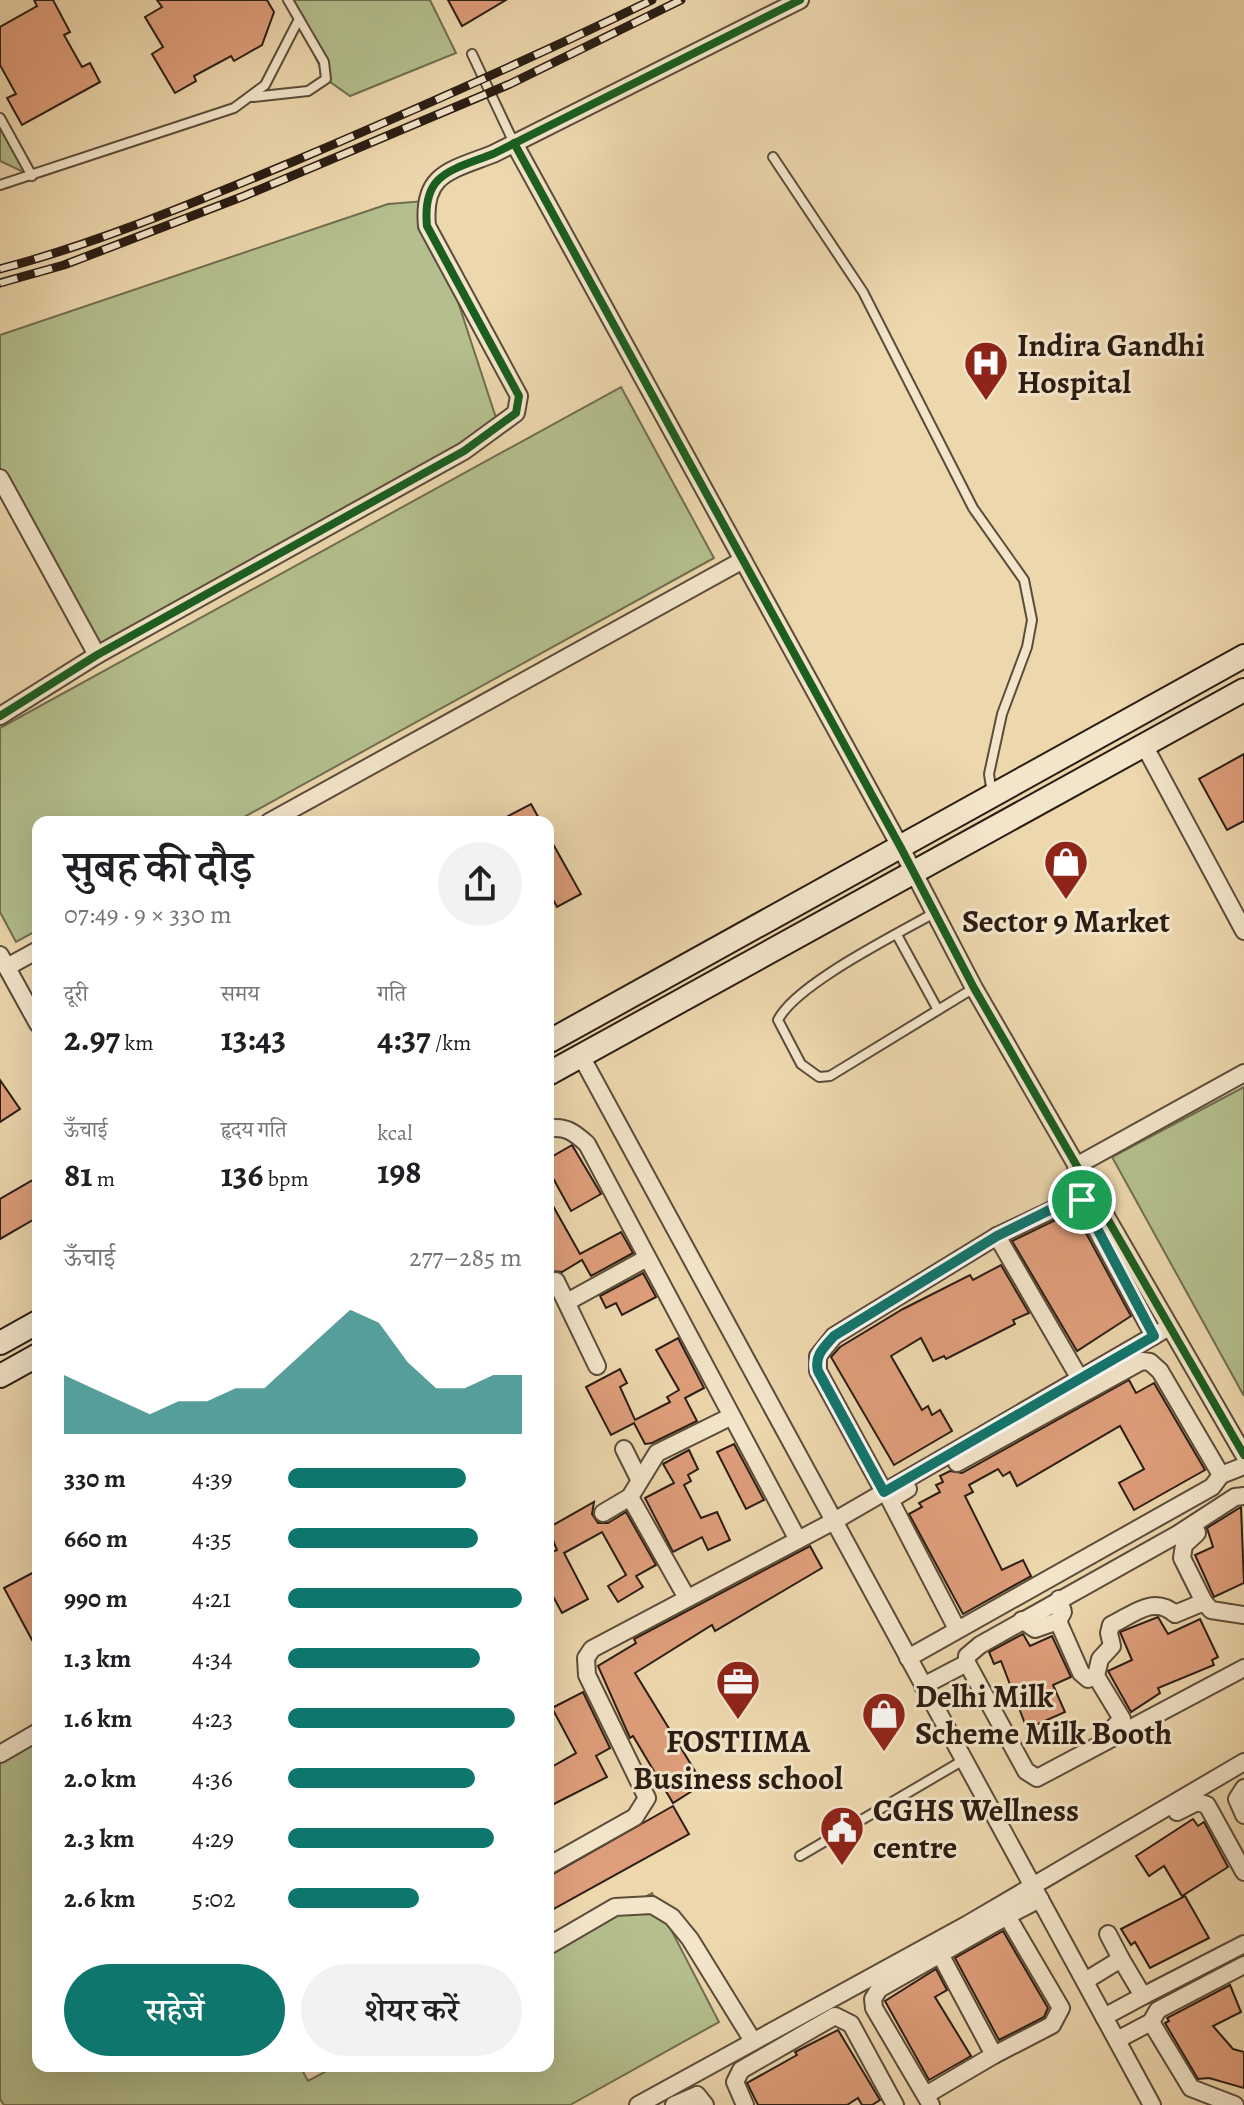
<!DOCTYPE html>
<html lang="hi">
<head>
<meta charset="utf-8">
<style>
  body { margin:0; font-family:Alegreya,"Noto Serif Devanagari",serif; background:#f2f2f2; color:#202124; height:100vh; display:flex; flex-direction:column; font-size:30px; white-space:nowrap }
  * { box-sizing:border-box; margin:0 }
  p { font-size:26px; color:#757577 }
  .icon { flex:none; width:44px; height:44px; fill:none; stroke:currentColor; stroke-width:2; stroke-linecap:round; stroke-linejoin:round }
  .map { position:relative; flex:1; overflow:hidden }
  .drawer { position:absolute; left:32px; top:816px; width:522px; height:1256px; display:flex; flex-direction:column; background:#fff; border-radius:16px; box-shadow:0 8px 32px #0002 }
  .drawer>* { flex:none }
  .pin { position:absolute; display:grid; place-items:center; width:68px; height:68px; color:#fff; margin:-34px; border:4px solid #fff; border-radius:50%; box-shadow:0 2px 8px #0007 }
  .round { display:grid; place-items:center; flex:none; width:84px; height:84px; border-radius:42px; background:#f2f2f2 }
  .headline { display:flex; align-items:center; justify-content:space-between; height:136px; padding:0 32px }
  h1 { font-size:44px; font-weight:600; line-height:60px }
  .metrics { display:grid; grid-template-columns:repeat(3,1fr); gap:12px; height:136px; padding:8px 32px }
  .metrics div { display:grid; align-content:center }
  .metrics b { font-size:34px; font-weight:600 }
  .metrics small { font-size:22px; font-weight:400 }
  .metrics p { font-size:22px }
  .chart { height:224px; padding:16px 32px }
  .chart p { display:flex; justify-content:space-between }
  .chart svg { width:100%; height:144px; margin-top:8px; fill:#0f766e; opacity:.7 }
  .primary-button { display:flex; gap:16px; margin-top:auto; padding:16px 32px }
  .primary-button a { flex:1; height:92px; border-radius:48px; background:#0f766e; color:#fff; font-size:32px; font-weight:600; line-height:92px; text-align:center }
  .primary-button a+a { background:#f2f2f2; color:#202124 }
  ul { padding:0 32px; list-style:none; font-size:26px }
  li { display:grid; grid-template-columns:128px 96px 1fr; align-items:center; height:60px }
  li i { height:20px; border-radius:10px; background:#0f766e }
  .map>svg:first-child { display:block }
  .green { fill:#b4bf8d; stroke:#706e50; stroke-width:2 }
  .building { fill:#df9e7b; stroke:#2b1d13; stroke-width:2 }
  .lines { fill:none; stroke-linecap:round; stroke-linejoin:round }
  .lane-casing { stroke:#5c4c3a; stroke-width:12 }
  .street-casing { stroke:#5c4c3a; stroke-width:20 }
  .secondary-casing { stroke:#2b1d13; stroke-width:26 }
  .lane { stroke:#f3e5ca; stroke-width:8 }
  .street { stroke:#f3e5ca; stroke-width:16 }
  .secondary { stroke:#f3e5ca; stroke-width:22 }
  .rail-casing { stroke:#2b1d13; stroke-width:9 }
  .rail { stroke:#f3e5ca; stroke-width:6; stroke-dasharray:18; stroke-linecap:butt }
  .cycleway-casing { stroke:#f3e5ca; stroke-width:13 }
  .cycleway { stroke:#1b5e20; stroke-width:8 }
  .route-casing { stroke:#fff; stroke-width:16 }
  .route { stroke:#0f766e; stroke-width:10 }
  .labels { text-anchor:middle; stroke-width:6; stroke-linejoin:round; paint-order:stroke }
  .poi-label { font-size:32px; font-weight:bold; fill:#2b1d13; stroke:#f3e5ca; text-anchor:start }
</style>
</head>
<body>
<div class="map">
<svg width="1244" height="2105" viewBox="0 0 1244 2105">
  <rect width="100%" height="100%" fill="#edd7ad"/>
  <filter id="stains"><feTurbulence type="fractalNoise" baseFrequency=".0025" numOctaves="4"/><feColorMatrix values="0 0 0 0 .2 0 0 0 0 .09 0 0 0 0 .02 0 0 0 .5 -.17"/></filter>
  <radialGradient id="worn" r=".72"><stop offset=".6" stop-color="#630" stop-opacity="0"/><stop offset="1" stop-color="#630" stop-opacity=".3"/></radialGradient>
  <g class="green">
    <path d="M288 0H430L456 53 350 96 326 79Z"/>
    <path d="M0 118 32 176 0 161Z"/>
    <path d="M425 201 499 427 97 655 0 480V335L388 204Z"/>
    <path d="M621 387 714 558 235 822H38V930L16 942 0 912V728Z"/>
    <path d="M1244 1087V1396L1112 1157Z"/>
    <path d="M38 1737V2066H300L308 2081 336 2066H548V1950L652 1893 719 2022 570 2105H4L0 2099V1758Z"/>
  </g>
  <g class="building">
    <path d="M34 0H53L70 32 64 35 82 67 90 63 100 82 22 125 7 98 16 94 0 65V27L37 6Z"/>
    <path d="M157 0H267L274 12 262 45 234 61 231 56 194 76 196 81 175 93 152 54 163 47 145 17 162 7Z"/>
    <path d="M448 0H506L462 26Z"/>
    <path d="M1244 754V821L1227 830 1199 779Z"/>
    <path d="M531 804 541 822H497Z"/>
    <path d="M548 835 581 894 557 907 548 890Z"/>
    <path d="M0 1080 20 1109 0 1122Z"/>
    <path d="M572 1145 601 1194 571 1211 548 1169V1159Z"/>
    <path d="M38 1177V1217L0 1239V1199Z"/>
    <path d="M548 1197 580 1254 621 1232 633 1253 591 1276 582 1260 562 1272 551 1271 548 1265Z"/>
    <path d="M1074 1211 1131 1316 1077 1351 1012 1241Z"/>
    <path d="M1001 1265 1029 1313 1013 1320 1015 1324 946 1359 944 1356 933 1361 921 1338 891 1356 922 1410 928 1406 932 1415 940 1410 952 1431 894 1465 831 1357 840 1347 903 1309 970 1275 973 1280Z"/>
    <path d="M643 1273 656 1297 622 1315 616 1303 606 1308 600 1296Z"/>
    <path d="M678 1338 704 1388 685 1398 697 1421 652 1443 645 1444 634 1423 611 1435 586 1387 620 1369 627 1383 620 1387 635 1420 670 1402 667 1397 679 1390 656 1350Z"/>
    <path d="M1129 1380 1136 1393 1154 1383 1205 1470 1134 1510 1119 1483 1144 1469 1120 1426 1017 1486 1010 1472 1003 1476 998 1469 969 1485 973 1492 965 1496 1002 1570 1023 1560 1031 1576 963 1614 909 1514 922 1507 919 1503 940 1492 936 1485 943 1482 940 1476 950 1471 962 1473Z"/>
    <path d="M734 1444 764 1500 746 1509 717 1452Z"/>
    <path d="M689 1450 698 1469 688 1475 691 1481 684 1485 701 1518 717 1512 730 1540 708 1550 702 1537 673 1552 645 1498 674 1483 663 1464Z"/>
    <path d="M594 1502 592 1514 598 1523H608L626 1512 656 1565 636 1576 643 1587 618 1602 608 1586 626 1575 602 1532 564 1553 588 1599 562 1613 548 1587V1554L557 1550 548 1528Z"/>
    <path d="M1241 1507 1244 1583 1214 1597 1195 1555 1213 1547 1207 1528Z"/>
    <path d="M810 1546 822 1568 715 1631 712 1625 635 1673 703 1784 673 1803 633 1736 630 1738 598 1666 636 1643 634 1639Z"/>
    <path d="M38 1570V1651L4 1588Z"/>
    <path d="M1158 1617 1168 1634 1200 1619 1218 1657 1212 1660 1214 1665 1158 1688 1160 1693 1131 1712 1108 1671 1132 1660 1120 1632Z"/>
    <path d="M1023 1634 1030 1646 1052 1636 1071 1677 1053 1685 1065 1712 1027 1729 1001 1661 994 1664 989 1652Z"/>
    <path d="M583 1692 610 1748 596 1756 607 1777 548 1807V1769L576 1753 552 1708Z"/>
    <path d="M673 1806 689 1834 548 1912V1877Z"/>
    <path d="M1193 1819 1198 1826 1204 1822 1228 1867 1182 1896 1164 1866 1149 1876 1136 1856Z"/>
    <path d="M1185 1896 1209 1938 1150 1968 1135 1942 1131 1945 1121 1929Z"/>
    <path d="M1003 1931 1048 2008 1044 2017 999 2040 955 1958Z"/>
    <path d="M936 1969 947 1990 935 1997 971 2056 929 2080 885 2001Z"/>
    <path d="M1230 1985 1241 2012 1213 2026 1233 2049 1244 2052V2088L1209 2078 1198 2079 1165 2023 1169 2021 1167 2018Z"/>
    <path d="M838 2030 880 2100 872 2105H862L858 2098 847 2105H758L747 2083 797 2055 795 2052Z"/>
  </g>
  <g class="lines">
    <g class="lane-casing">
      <g id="lane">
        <path d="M472 54 514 143"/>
        <path d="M253 97 308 91 326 79 324 62 299 19"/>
        <path d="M0 118 32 176"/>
        <path d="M773 157 863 292 973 508 1024 580 1032 620 1027 647 1002 714 989 774 992 794"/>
        <path d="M0 185 234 108 265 85 299 19 288 0"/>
        <path d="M934 913C896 935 796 984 778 1020L801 1064 819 1077 830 1076 974 988"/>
        <path d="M897 935 938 1010"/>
        <path d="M800 1856 962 1761"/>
      </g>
    </g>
    <g class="street-casing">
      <g id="street">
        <path d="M514 143 901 848 974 988 1244 1455"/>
        <path d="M0 478 97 655"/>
        <path d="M0 716 97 655 464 451 516 413 519 396 427 226C422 174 449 171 493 154L800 0"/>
        <path d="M1144 745 1244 931"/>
        <path d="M269 822 743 560"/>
        <path d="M0 955 38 1024"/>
        <path d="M7 967 38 950"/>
        <path d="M581 1056C773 1405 960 1756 1152 2105"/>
        <path d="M548 1129C565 1125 575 1133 587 1144L798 1540"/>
        <path d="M1076 1166 1244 1073"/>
        <path d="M997 1236 1079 1197 1154 1336"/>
        <path d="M556 1281 597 1366"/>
        <path d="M567 1302 647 1258"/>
        <path d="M624 1449 639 1479"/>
        <path d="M1221 1475 1244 1466"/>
        <path d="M908 1489 890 1500 957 1629"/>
        <path d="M884 1492 818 1371V1356L834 1336 997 1236 1080 1379"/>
        <path d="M630 1497 687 1598"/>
        <path d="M603 1513 630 1497 657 1453 730 1417"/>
        <path d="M1194 1524 1197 1533 1184 1545 1182 1558 1204 1602 1211 1610 1244 1615"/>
        <path d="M1059 1599 1063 1612 1058 1621 1081 1673 1088 1679 1096 1676"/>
        <path d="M1022 1620 1035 1629 1058 1621"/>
        <path d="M908 1658 1212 1487 1221 1475 1160 1371 1150 1362 1142 1361 957 1463"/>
        <path d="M967 1663 1026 1771 1037 1778 1244 1668"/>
        <path d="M923 1686 967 1663V1656L980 1645 1178 1534 1235 1497 1244 1496"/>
        <path d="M1108 1733 1122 1719 1096 1676 1100 1659 1112 1646 1109 1633 1111 1625C1134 1614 1154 1595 1175 1614L1204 1602"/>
        <path d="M0 1754 38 1732"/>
        <path d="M1244 1788 1237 1799 1244 1815"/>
        <path d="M1177 1812 1197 1802 1207 1805 1244 1872"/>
        <path d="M548 1866 635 1817 647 1798 587 1675 586 1658 592 1649 836 1520 1169 1327"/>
        <path d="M1007 1916 1040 1899"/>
        <path d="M1108 1934 1121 1959"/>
        <path d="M548 1946 615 1907 652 1905 672 1917 690 1939 753 2041"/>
        <path d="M1085 1981 1121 1959 1143 1996 1104 2017"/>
        <path d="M1143 1996 1244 1944"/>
        <path d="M1151 2022 1191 2088 1235 2105"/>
        <path d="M1117 2040 1151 2022 1158 2010 1244 1965"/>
        <path d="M926 2095 994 2055 940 1954"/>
        <path d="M638 2105 968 1924 1244 1762"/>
        <path d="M674 2105 697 2095 705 2105"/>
        <path d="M745 2105 735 2082 741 2070 835 2016 851 2024 895 2105"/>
        <path d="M931 2105 874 2008 873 1999 879 1989 1007 1916 1061 2008 1052 2025 994 2055"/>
      </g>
    </g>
    <g class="secondary-casing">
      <g id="secondary">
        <path d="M548 1042 1244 656"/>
        <path d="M548 1074 1244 690"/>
        <path d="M0 1343 38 1322"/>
        <path d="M0 1376 38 1355"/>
      </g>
    </g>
    <use href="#lane" class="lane"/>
    <use href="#street" class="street"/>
    <use href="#secondary" class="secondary"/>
    <g class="rail-casing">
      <g id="rail">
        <path d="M0 269C102 242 200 200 297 160 417 109 535 57 652 0"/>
        <path d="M0 283 64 265 244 196 510 84 681 0"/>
      </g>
    </g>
    <use href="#rail" class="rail"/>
    <g class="cycleway-casing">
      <g id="cycleway">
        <path d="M514 143 901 848 974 988 1244 1455"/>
        <path d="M0 716 97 655 464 451 516 413 519 396 427 226C422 174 449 171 493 154L800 0"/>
      </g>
    </g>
    <use href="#cycleway" class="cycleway"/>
  </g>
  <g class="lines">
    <g class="route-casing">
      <path id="route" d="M1076 1197 1082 1200 1154 1336 884 1492 818 1371C814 1356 824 1347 834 1336L997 1236Z"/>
    </g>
    <use href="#route" class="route"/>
  </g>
  <defs>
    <g id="hospital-pin" transform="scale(2.3)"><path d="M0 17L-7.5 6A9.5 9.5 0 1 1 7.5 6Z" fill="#8f2418" stroke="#f3e5ca"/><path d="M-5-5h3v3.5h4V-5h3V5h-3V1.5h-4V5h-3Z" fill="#fff"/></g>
    <g id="shop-pin" transform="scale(2.3)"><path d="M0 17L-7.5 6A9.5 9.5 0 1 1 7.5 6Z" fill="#8f2418" stroke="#f3e5ca"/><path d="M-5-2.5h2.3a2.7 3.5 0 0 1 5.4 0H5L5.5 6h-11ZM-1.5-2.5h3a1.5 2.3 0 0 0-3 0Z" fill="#fff"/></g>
    <g id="office-pin" transform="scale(2.3)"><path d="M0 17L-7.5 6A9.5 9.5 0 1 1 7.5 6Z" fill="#8f2418" stroke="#f3e5ca"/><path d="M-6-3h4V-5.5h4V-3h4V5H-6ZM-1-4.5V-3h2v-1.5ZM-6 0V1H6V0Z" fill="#fff"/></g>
    <g id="civic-pin" transform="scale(2.3)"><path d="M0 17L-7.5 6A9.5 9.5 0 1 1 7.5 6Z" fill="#8f2418" stroke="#f3e5ca"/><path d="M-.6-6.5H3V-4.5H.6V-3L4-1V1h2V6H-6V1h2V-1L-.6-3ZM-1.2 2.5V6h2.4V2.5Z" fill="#fff"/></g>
  </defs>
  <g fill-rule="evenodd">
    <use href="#hospital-pin" x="986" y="363"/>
    <use href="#shop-pin" x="1066" y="862"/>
    <use href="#office-pin" x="738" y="1682"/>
    <use href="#shop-pin" x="884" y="1714"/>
    <use href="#civic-pin" x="842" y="1828"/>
  </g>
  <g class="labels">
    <g class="poi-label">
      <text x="1017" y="356">Indira Gandhi<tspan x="1017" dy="37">Hospital</tspan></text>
      <text x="1066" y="932" text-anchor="middle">Sector 9 Market</text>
      <text x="915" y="1707">Delhi Milk<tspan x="915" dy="37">Scheme Milk Booth</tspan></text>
      <text x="738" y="1752" text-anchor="middle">FOSTIIMA<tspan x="738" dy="37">Business school</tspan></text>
      <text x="873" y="1821">CGHS Wellness<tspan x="873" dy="37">centre</tspan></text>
    </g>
  </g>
  <rect width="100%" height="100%" filter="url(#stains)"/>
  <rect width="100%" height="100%" fill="url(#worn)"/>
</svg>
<div class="pin" style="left:1082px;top:1200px;background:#1e9e55"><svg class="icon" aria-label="arrive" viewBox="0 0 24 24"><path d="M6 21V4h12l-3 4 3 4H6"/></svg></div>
<section class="drawer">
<div class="headline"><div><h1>सुबह की दौड़</h1><p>07:49 · 9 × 330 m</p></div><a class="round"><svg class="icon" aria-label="share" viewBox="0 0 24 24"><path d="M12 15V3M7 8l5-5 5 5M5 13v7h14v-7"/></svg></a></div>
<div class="metrics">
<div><p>दूरी</p><b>2.97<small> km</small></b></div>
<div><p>समय</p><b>13:43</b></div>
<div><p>गति</p><b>4:37<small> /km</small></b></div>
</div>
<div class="metrics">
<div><p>ऊँचाई</p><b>81<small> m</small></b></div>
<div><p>हृदय गति</p><b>136<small> bpm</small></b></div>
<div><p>kcal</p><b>198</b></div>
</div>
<div class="chart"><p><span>ऊँचाई</span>277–285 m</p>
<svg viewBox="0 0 160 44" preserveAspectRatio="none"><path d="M0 44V26L10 30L20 34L30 38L40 34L50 34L60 30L70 30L80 22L90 14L100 6L110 10L120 22L130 30L140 30L150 26L160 26V44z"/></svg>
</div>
<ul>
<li><b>330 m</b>4:39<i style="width:76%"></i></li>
<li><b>660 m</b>4:35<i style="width:81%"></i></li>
<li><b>990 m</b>4:21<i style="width:100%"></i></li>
<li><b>1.3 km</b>4:34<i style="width:82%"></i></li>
<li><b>1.6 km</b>4:23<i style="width:97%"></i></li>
<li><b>2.0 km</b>4:36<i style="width:80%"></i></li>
<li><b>2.3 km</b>4:29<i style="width:88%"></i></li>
<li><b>2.6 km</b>5:02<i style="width:56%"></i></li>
</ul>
<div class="primary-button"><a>सहेजें</a><a>शेयर करें</a></div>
</section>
</div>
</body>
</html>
